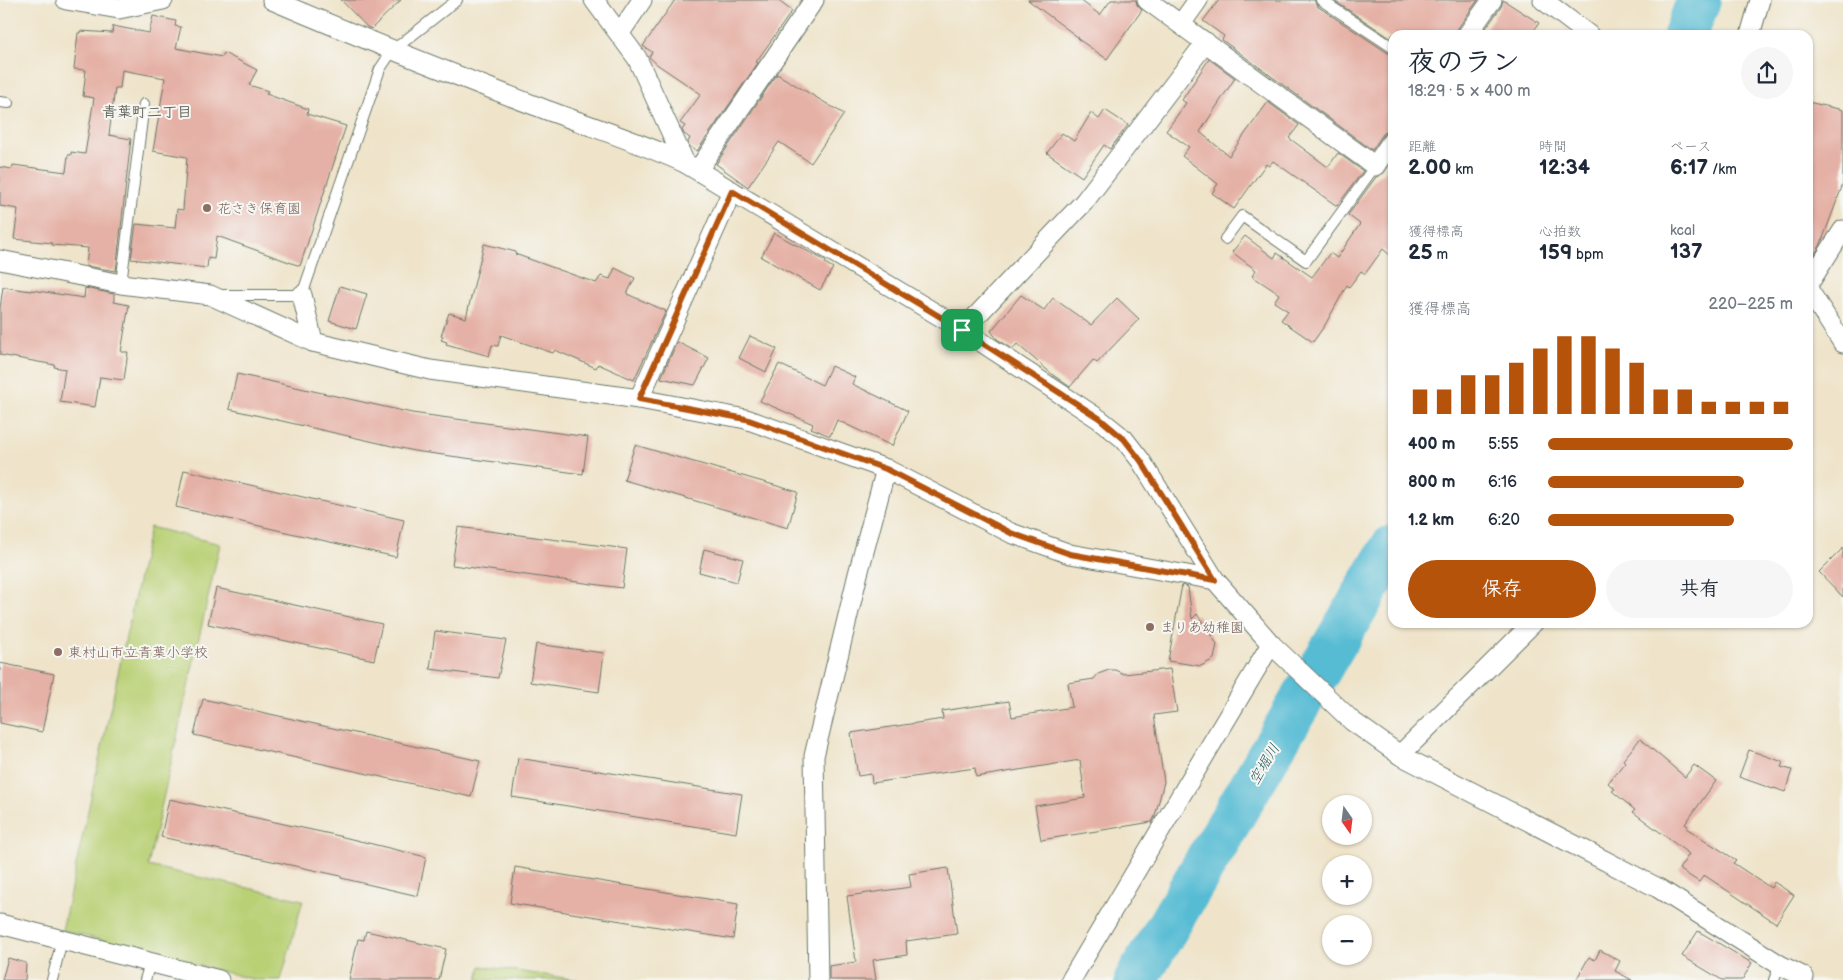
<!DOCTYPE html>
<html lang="ja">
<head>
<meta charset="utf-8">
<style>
  body { margin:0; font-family:"Balsamiq Sans","Klee One",sans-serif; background:#f6f6f7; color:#1f2937; height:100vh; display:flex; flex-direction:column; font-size:19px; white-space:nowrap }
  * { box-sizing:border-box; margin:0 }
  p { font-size:16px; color:#747a83 }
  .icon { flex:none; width:28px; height:28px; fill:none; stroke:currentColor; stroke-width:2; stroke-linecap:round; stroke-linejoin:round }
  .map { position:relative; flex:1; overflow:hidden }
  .drawer { position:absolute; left:1388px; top:30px; width:425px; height:598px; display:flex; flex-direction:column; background:#fff; border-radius:15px; box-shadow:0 1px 4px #0004 }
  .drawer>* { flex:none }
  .needle { width:32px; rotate:166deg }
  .fabs { position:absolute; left:1322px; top:795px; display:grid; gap:10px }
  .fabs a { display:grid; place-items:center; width:50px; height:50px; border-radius:50%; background:#fff; box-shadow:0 1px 4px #0004; font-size:25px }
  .pin { position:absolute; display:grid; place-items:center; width:42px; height:42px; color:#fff; margin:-21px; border-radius:10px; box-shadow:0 2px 8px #0006 }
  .round { display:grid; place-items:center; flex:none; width:52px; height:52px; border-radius:26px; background:#f6f6f7 }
  .summary { display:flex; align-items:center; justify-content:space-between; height:85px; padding:0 20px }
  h1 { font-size:28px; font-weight:800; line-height:38px }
  .stats { display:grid; grid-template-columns:repeat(3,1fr); gap:8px; height:85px; padding:5px 20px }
  .stats div { display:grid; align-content:center }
  .stats b { font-size:21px; font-weight:800 }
  .stats small { font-size:14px; font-weight:400 }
  .stats p { font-size:14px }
  .chart { height:140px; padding:10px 20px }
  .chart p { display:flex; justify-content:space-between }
  .chart svg { width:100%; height:90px; margin-top:5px; stroke:#b45309; stroke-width:6 }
  .button { display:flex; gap:10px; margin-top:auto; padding:10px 20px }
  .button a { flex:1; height:58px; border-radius:30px; background:#b45309; color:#fff; font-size:20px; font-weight:800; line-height:58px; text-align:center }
  .button a+a { background:#f6f6f7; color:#1f2937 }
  ul { padding:0 20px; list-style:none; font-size:16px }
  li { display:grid; grid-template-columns:80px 60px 1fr; align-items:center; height:38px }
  li i { height:12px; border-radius:6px; background:#b45309 }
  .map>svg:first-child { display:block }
  .green { fill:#b9d074; stroke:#6c8654 }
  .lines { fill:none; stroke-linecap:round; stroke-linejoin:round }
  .river { stroke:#56bcd4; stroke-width:44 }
  .building { fill:#e5b0a5 }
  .service-casing { stroke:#687768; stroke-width:12 }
  .minor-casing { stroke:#687768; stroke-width:21 }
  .service { stroke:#fff; stroke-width:10 }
  .minor { stroke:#fff; stroke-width:19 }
  .route-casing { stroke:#fff; stroke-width:10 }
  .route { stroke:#b45309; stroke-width:6 }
  .education-dot { fill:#8d6e63; stroke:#f6f6f2; stroke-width:2 }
  .labels { text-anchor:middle; stroke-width:4; stroke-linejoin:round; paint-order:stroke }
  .education-label { font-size:14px; fill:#785e54; stroke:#f6f6f2; text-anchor:start }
  .neighbourhood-label { font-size:15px; font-weight:bold; fill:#64655c; stroke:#f6f6f2 }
  .water-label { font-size:15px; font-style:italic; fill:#2d5d5c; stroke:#f6f6f2 }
</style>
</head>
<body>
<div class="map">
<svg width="1843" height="980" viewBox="0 0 1843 980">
  <rect width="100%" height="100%" fill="#f6f6f2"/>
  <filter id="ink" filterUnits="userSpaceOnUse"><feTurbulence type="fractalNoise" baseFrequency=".02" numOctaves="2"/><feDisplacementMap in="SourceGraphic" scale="10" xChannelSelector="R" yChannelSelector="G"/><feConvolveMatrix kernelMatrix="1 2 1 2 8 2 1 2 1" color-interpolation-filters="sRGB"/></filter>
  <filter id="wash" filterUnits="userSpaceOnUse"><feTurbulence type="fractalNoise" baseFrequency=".0096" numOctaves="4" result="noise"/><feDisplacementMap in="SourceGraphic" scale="20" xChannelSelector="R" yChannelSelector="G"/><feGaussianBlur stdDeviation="1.12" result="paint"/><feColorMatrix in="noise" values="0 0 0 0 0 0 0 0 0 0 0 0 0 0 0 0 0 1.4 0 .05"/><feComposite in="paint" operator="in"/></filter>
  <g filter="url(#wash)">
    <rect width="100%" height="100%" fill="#efe4ca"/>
    <g class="green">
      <path d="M150 527 220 544 148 866 303 900 281 980H255L62 930Z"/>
      <path d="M481 966 579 980H478Z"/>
    </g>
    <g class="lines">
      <g class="river">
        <path d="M1685 35 1699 0"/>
        <path d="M1136 980 1392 547"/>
      </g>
    </g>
    <g id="blocks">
      <g class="building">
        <path d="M341 0H401L371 29 367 27Z"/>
        <path d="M675 0H777L792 11 756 62 758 63 697 151 689 146 688 142 690 138 684 134 682 130 685 126 680 123 701 94 658 65 649 57 652 52 643 46Z"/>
        <path d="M1028 0H1080L1100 15 1111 0H1136L1137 5 1142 10 1107 59 1078 39 1079 38Z"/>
        <path d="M1219 0H1314L1317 6 1388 53 1392 54V130L1388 131 1383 134 1372 150 1222 40 1224 36 1203 21Z"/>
        <path d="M1333 0H1478L1458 28 1456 35H1392V39Z"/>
        <path d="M1503 0 1539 23 1531 35H1481L1501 7Z"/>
        <path d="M153 16 176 21 175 26 181 27 176 48 222 57 224 53 257 70 249 85 268 91 266 94 308 109 307 114 346 126 300 266 217 236 214 259 208 258 207 268 131 259 136 224 175 228 177 209 183 210 187 157 153 151 165 78 122 70 120 88H115L109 135 131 139 116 271 86 266 88 248 52 245V243L14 239 18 209 0 206V167L12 169 13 165 66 172 68 155H71V152L85 154 94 98 83 96 86 70 74 69 78 33H80V31L112 33 113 26 149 33Z"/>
        <path d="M1209 59 1235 78 1200 132 1229 156 1268 102 1299 125 1289 138 1328 167 1338 153 1363 171 1337 206 1273 161 1269 166 1266 164 1234 209 1212 193 1218 184 1182 156 1189 147 1166 131 1186 103 1182 100Z"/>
        <path d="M777 74 844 114 811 163 779 142 748 187 716 164Z"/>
        <path d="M1808 102 1843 110V184L1820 246 1808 265Z"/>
        <path d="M1105 110 1128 125 1110 149 1104 145 1082 177 1047 153 1062 133 1074 141 1091 113 1099 119Z"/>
        <path d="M1392 160V257L1383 249 1365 274 1361 271 1349 287 1347 285 1325 325 1313 342 1281 320 1288 311 1274 302 1279 294 1252 276 1256 270 1232 252 1245 236 1274 258 1277 253 1312 277 1330 253 1337 258 1360 224 1348 215 1376 177 1384 173Z"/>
        <path d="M774 233 826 261 825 263 833 268 820 290 761 257Z"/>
        <path d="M484 244 516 252 515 254 596 283 601 276 610 279 615 268 635 278 627 294 666 311 634 380 598 364 596 368 555 350 553 353 501 335 498 346 492 345 489 356 446 344 447 342 441 340 443 337 441 336 449 313 466 318Z"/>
        <path d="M340 286 367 294 356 329 329 321Z"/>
        <path d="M3 287 31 291V290L84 298 85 288 114 294V302L129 305 121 352H128L124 380 100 377 95 407 60 402 65 369 54 367 55 365 0 355V308Z"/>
        <path d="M1021 295 1044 310 1053 298 1091 325 1117 298 1139 319 1097 363 1093 360 1070 387 1053 375 1017 344 1013 349 997 339 991 331Z"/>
        <path d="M750 336 777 349 766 372 739 358Z"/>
        <path d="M677 342 709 358 695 385 661 378Z"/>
        <path d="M779 364 822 385 831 366 855 377 852 384 908 411 892 446 837 420 830 436 811 428 813 424 760 401Z"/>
        <path d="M237 374 412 413 588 437 583 474 414 451 229 409Z"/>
        <path d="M635 445 798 492 788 528 624 480Z"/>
        <path d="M184 470 404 520 396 557 176 507Z"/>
        <path d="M458 527 627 549 622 588 452 565Z"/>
        <path d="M1843 548V597L1819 572Z"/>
        <path d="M704 549 743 559 737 582 699 572Z"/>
        <path d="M1182 585 1188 587 1192 619 1197 614 1217 644 1214 659 1201 666 1168 661Z"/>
        <path d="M216 588 382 624 374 660 208 624Z"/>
        <path d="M435 631 506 640 498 678 430 669Z"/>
        <path d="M536 644 604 653 599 692 530 682Z"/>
        <path d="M0 663 54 674 42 732 0 723Z"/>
        <path d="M1170 669 1177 712 1154 715 1164 782 1155 816 1152 822 1041 840 1035 806 1085 798 1080 760 976 777 975 768 872 783 871 774 858 776 851 733 943 719 942 711 1009 701 1012 717 1072 707 1068 683 1094 679 1098 674 1109 670H1115L1124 674Z"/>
        <path d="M203 699 480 761 471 797 194 735Z"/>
        <path d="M1640 739 1685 777 1694 765 1716 781 1685 824 1688 826 1686 828 1736 860 1733 863 1771 888 1774 882 1794 895 1776 923 1704 875 1699 882 1679 869 1689 854 1633 812 1635 810 1612 791 1615 789 1608 783 1625 762 1623 760Z"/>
        <path d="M1749 750 1783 762 1781 767 1792 770 1785 792 1774 788 1773 789 1739 777Z"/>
        <path d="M518 758 742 794 736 833 512 797Z"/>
        <path d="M169 799 335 835 426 857 418 896 341 878V876L161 837Z"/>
        <path d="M515 867 738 904 733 939 510 903Z"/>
        <path d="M948 868 957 934 906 941 907 955 873 960 876 980H829V966L856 962 847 896 911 887 909 874Z"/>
        <path d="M366 931 446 949 439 980H349L358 939 364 940Z"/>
        <path d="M1698 931 1752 963 1742 980H1722L1682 956Z"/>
        <path d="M1600 950 1620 961 1615 971 1632 980H1576L1589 957 1595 960Z"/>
        <path d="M8 958 26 963 25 980H2Z"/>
      </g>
    </g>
  </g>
  <g filter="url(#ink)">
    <use href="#blocks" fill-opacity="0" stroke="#687768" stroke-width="1"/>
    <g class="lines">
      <g class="service-casing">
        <g id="service">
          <path d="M1321 0 1392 47"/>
          <path d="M0 102 8 103"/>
          <path d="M1225 239 1242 216 1306 261 1375 166"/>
          <path d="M121 284 144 104"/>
          <path d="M219 295H302L380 69 392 51 457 0"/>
          <path d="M52 980 62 940"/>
          <path d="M145 980 150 963"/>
          <path d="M1774 980 1780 965"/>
        </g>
      </g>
      <g class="minor-casing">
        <g id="minor">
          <path d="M66 0 119 9 163 0"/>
          <path d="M272 0C359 37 447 72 536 106 586 125 637 141 685 163L963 330 1099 419 1124 439 1141 461 1215 580 1271 644 1352 721 1400 755 1658 888 1780 965 1804 977"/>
          <path d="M594 0 637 58 685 163"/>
          <path d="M1147 0 1375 166 1392 141"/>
          <path d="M1543 0 1589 35"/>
          <path d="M1181 24 1198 0"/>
          <path d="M620 33 642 0"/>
          <path d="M1467 35 1492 0"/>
          <path d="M1750 35 1760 0"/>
          <path d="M698 170 814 0"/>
          <path d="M0 260 121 284 210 295 313 342 430 370 639 399 746 419 886 469 1011 533 1070 554 1215 580"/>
          <path d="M1808 285 1843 230"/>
          <path d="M1808 289 1843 343"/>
          <path d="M302 295 313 342"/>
          <path d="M963 330 1084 202 1206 42"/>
          <path d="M639 399 732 191"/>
          <path d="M1400 755 1534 622"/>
          <path d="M0 924 219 980"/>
          <path d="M818 980 814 756 858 574 886 469"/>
          <path d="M1071 980 1271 644"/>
        </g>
      </g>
      <use href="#service" class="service"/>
      <use href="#minor" class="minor"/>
    </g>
  </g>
  <g class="lines" filter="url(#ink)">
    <g class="route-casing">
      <path id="route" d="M732 191 962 330 1099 418 1124 439 1141 461 1215 580 1070 554 1011 533 886 469 746 419 639 399Z"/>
    </g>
    <use href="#route" class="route"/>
  </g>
  <g class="education-dot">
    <circle cx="207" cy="208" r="5"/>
    <circle cx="1150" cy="627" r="5"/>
    <circle cx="58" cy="652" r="5"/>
  </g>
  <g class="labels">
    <g class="education-label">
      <text x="217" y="213">花さき保育園</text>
      <text x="1160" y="632">まりあ幼稚園</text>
      <text x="68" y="657">東村山市立青葉小学校</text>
    </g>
    <g class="neighbourhood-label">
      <text x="147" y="117">青葉町二丁目</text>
    </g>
    <g class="water-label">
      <text transform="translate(1264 764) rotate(-59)" y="5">空堀川</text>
    </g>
  </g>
</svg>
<div class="fabs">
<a><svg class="needle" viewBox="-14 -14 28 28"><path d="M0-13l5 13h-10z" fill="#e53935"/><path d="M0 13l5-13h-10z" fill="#747a83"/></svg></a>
<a>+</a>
<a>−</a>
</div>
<div class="pin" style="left:962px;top:330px;background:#1e9e55"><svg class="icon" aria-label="arrive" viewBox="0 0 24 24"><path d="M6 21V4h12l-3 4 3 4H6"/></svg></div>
<section class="drawer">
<div class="summary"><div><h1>夜のラン</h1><p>18:29 · 5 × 400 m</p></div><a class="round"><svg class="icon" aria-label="share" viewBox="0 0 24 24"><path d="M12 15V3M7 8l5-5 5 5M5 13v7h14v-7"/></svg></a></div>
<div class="stats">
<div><p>距離</p><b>2.00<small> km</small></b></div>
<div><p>時間</p><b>12:34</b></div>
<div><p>ペース</p><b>6:17<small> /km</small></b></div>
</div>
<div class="stats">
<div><p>獲得標高</p><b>25<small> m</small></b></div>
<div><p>心拍数</p><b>159<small> bpm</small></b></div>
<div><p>kcal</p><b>137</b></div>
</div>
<div class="chart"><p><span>獲得標高</span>220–225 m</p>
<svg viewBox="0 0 160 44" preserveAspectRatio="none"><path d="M5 44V32M15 44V32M25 44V25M35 44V25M45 44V19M55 44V12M65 44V6M75 44V6M85 44V12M95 44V19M105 44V32M115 44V32M125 44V38M135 44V38M145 44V38M155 44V38"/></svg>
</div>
<ul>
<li><b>400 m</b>5:55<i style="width:100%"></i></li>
<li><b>800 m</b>6:16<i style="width:80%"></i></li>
<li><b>1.2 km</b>6:20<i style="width:76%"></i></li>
</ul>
<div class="button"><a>保存</a><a>共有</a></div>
</section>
</div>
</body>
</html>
